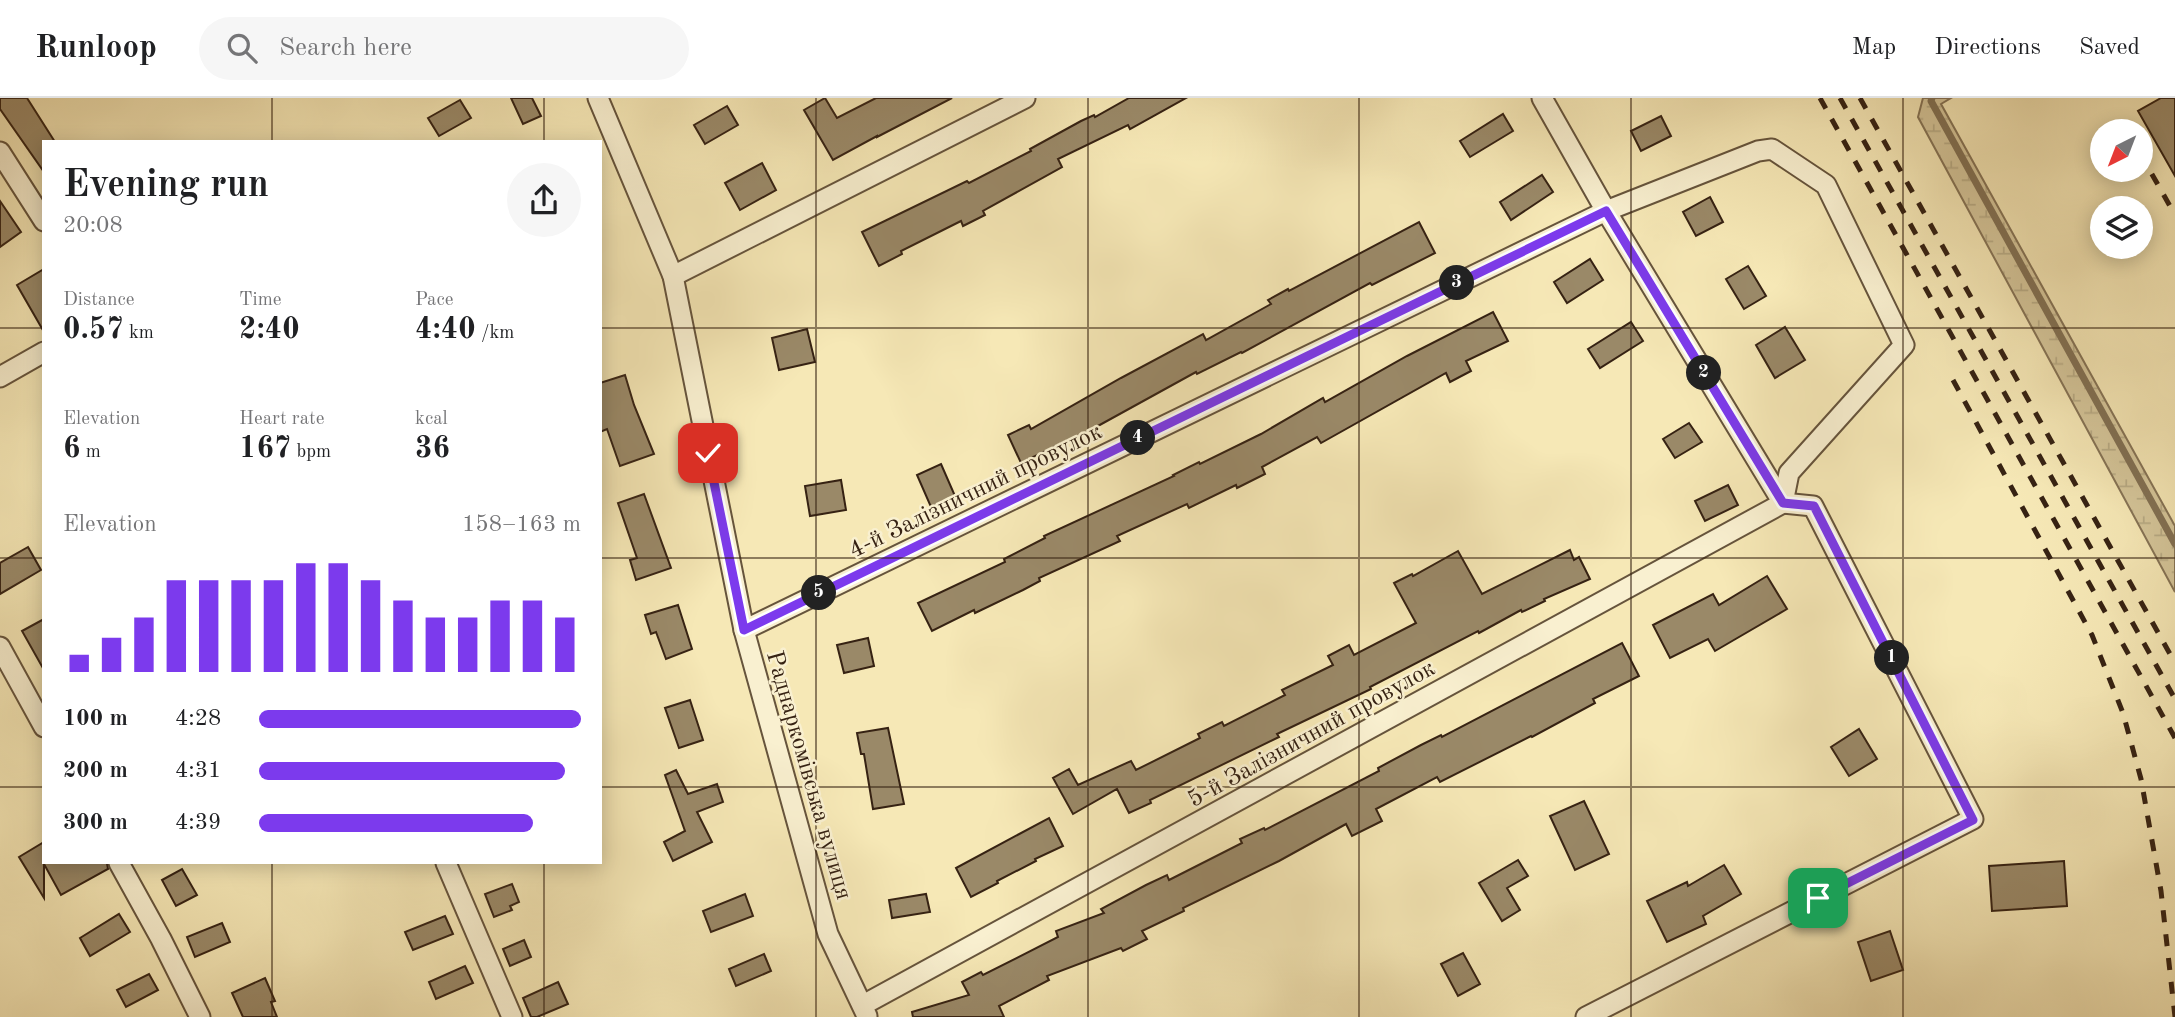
<!DOCTYPE html>
<html lang="en">
<head>
<meta charset="utf-8">
<style>
  body { margin:0; font-family:"Old Standard TT",serif; background:#f6f6f6; color:#202124; height:100vh; display:flex; flex-direction:column; font-size:26px; white-space:nowrap }
  * { box-sizing:border-box; margin:0 }
  p { font-size:23px; color:#757577 }
  .icon { flex:none; width:38px; height:38px; fill:none; stroke:currentColor; stroke-width:2; stroke-linecap:round; stroke-linejoin:round }
  .map { position:relative; flex:1; overflow:hidden }
  .panel { position:absolute; left:42px; top:42px; width:560px; height:724px; display:flex; flex-direction:column; background:#fff; border-radius:0px; box-shadow:0 4px 18px #0003 }
  .panel>* { flex:none }
  .needle { width:46px; rotate:222deg }
  .buttons { position:absolute; left:2090px; top:21px; display:grid; gap:14px }
  .buttons a { display:grid; place-items:center; width:63px; height:63px; border-radius:50%; background:#fff; box-shadow:0 4px 18px #0003; font-size:35px }
  .pin { position:absolute; display:grid; place-items:center; width:60px; height:60px; color:#fff; margin:-30px; border-radius:14px; box-shadow:0 4px 10px #0006 }
  .km { position:absolute; width:35px; height:35px; margin:-18px; border-radius:50%; background:#222; color:#fff; font-size:19px; line-height:35px; text-align:center }
  .round { display:grid; place-items:center; flex:none; width:74px; height:74px; border-radius:37px; background:#f6f6f6 }
  .head { display:flex; align-items:center; justify-content:space-between; height:119px; padding:0 21px }
  h1 { font-size:38px; font-weight:800; line-height:52px }
  .figures { display:grid; grid-template-columns:repeat(3,1fr); gap:10px; height:119px; padding:7px 21px }
  .figures div { display:grid; align-content:center }
  .figures b { font-size:30px; font-weight:800 }
  .figures small { font-size:19px; font-weight:400 }
  .figures p { font-size:19px }
  .chart { height:196px; padding:14px 21px }
  .chart p { display:flex; justify-content:space-between }
  .chart svg { width:100%; height:126px; margin-top:7px; stroke:#7c3aed; stroke-width:6 }
  ul { padding:0 21px; list-style:none; font-size:23px }
  li { display:grid; grid-template-columns:112px 84px 1fr; align-items:center; height:52px }
  li i { height:18px; border-radius:9px; background:#7c3aed }
  header { display:flex; align-items:center; gap:42px; box-sizing:border-box; height:98px; padding:0 35px; background:#fff; border-bottom:2px solid #e0e0e0 }
  header strong { font-size:33px }
  nav { display:flex; gap:38px; margin-inline-start:auto; font-size:24px }
  .search { width:490px; height:63px; background:#f6f6f6; display:flex; align-items:center; gap:18px; box-sizing:border-box; padding:0 24px; border-radius:38px; color:#757577; font-size:26px }
  .map>svg:first-child { display:block }
  .wetland { fill:url(#wetland-marsh); stroke:#867456; stroke-width:2 }
  .lines { fill:none; stroke-linecap:round; stroke-linejoin:round }
  .stream { stroke:#827154; stroke-width:7 }
  .building { fill:#9a8968; stroke:#362213; stroke-width:2 }
  .minor-casing { stroke:#66543c; stroke-width:23 }
  .minor { stroke:#f9f0d0; stroke-width:19 }
  .rail { stroke:#362213; stroke-width:5; stroke-dasharray:12 12; stroke-linecap:butt }
  .route-casing { stroke:#fff; stroke-width:14 }
  .route { stroke:#7c3aed; stroke-width:9 }
  .grid { fill:none; stroke:#362213; stroke-width:2; stroke-opacity:0.55 }
  .labels { text-anchor:middle; stroke-width:5; stroke-linejoin:round; paint-order:stroke }
  .street-label { font-size:24px; fill:#362213; stroke:#f9f0d0 }
</style>
</head>
<body>
<header>
<strong>Runloop</strong>
<div class="search"><svg class="icon" aria-label="search" viewBox="0 0 24 24"><circle cx="10" cy="10" r="6"/><path d="M15 15l6 6"/></svg>Search here</div>
<nav><a>Map</a><a>Directions</a><a>Saved</a></nav>
</header>
<div class="map">
<svg width="2175" height="919" viewBox="0 0 2175 919">
  <defs>
    <pattern id="wetland-marsh" width="20" height="14" patternUnits="userSpaceOnUse" patternTransform="scale(1.75)"><rect width="20" height="14" fill="#d5c69a"/><path d="M1 5h8M5 5V1M11 12h8M15 12V8" fill="none" stroke="#b7aa84"/></pattern>
  </defs>
  <rect width="100%" height="100%" fill="#f6e8b6"/>
  <filter id="stains"><feTurbulence type="fractalNoise" baseFrequency=".00286" numOctaves="4"/><feColorMatrix values="0 0 0 0 .2 0 0 0 0 .09 0 0 0 0 .02 0 0 0 .5 -.17"/></filter>
  <radialGradient id="worn" r=".72"><stop offset=".6" stop-color="#630" stop-opacity="0"/><stop offset="1" stop-color="#630" stop-opacity=".3"/></radialGradient>
  <path class="wetland" d="M1923 0H1951L1941 6 2175 428V494L1918 19Z"/>
  <g class="lines">
    <path class="stream" d="M1932 0 1931 3 2175 446"/>
  </g>
  <g class="building">
    <path d="M0 0H27L55 44H44V74L0 11Z"/>
    <path d="M511 0H532L541 18 523 26Z"/>
    <path d="M825 0 837 20 876 0H952L877 39V38L833 62 804 12Z"/>
    <path d="M1129 0H1186L1130 31 1128 27 1058 61 1062 69 983 113 985 117 963 128 961 123 901 153 902 156 879 168 862 134 967 83 969 85 1031 53 1030 51 1081 23 1094 17 1095 19Z"/>
    <path d="M2161 0H2175V78L2138 13Z"/>
    <path d="M460 2 471 20 439 38 428 20Z"/>
    <path d="M727 8 738 27 705 46 694 27Z"/>
    <path d="M1503 16 1513 33 1470 59 1460 43Z"/>
    <path d="M1661 18 1671 38 1641 53 1631 33Z"/>
    <path d="M762 65 776 92 740 112 725 85Z"/>
    <path d="M1542 77 1553 94 1511 122 1500 104Z"/>
    <path d="M1710 99 1723 124 1696 138 1683 114Z"/>
    <path d="M0 103 21 134 0 149Z"/>
    <path d="M1419 124 1435 155 1372 187 1370 185 1242 255 1241 254 1197 276 1196 274 1067 345 1066 343 1021 365 1008 337 1029 327 1031 331 1121 280 1203 236 1206 242 1271 206 1268 202 1288 191 1289 193Z"/>
    <path d="M1590 161 1603 182 1567 205 1554 184Z"/>
    <path d="M1748 168 1766 198 1744 211 1726 181Z"/>
    <path d="M44 171V234L17 187Z"/>
    <path d="M1493 214 1508 243 1466 263 1471 273 1450 284 1446 275 1321 345 1317 339 1262 369 1265 376 1237 390 1236 387 1189 410 1187 406 1117 438 1120 443 1039 480 1040 483 1023 492 975 515 974 512 932 533 918 505 1005 464 1004 461 1045 440 1044 438 1174 378 1173 377 1199 364 1200 366 1261 336 1323 300 1325 304 1407 258Z"/>
    <path d="M1631 224 1643 243 1600 270 1588 251Z"/>
    <path d="M1785 229 1805 262 1775 280 1756 247Z"/>
    <path d="M807 231 815 264 779 272 772 240Z"/>
    <path d="M625 277 634 307 654 356 620 368 607 331 600 334V285Z"/>
    <path d="M1689 325 1702 344 1675 360 1663 341Z"/>
    <path d="M941 366 955 398 931 409 917 377Z"/>
    <path d="M841 382 846 412 810 418 805 388Z"/>
    <path d="M1728 387 1738 407 1705 423 1695 403Z"/>
    <path d="M644 396 671 470 636 482 630 462 637 460 618 405Z"/>
    <path d="M28 449 41 472 0 496V465Z"/>
    <path d="M1570 452 1574 462 1579 459 1590 481 1544 501 1545 503 1522 514 1521 512 1479 535 1478 533 1370 589 1371 591 1277 636 1279 639 1150 702 1151 705 1129 715 1117 691 1073 716 1053 680 1069 671 1078 687 1131 663 1136 672 1200 640 1198 636 1222 624 1224 628 1285 597 1282 592 1333 567 1328 558 1349 547 1354 557 1416 525 1394 485 1412 476 1413 478 1458 453 1482 496Z"/>
    <path d="M1767 478 1787 511 1715 553 1708 541 1670 560 1653 527 1713 496 1719 507Z"/>
    <path d="M678 507 692 551 666 561 656 534 651 536 645 517Z"/>
    <path d="M44 521V572L22 533Z"/>
    <path d="M868 540 874 568 844 575 837 547Z"/>
    <path d="M1622 545 1639 578 1593 601 1595 605 1532 639 1531 638 1440 684 1437 679 1376 711 1382 723 1352 738 1346 726 1279 763 1183 810 1184 813 1142 833 1147 841 1123 853 1121 850 1047 878 1049 882 999 908 1004 919H913L912 914 969 897 962 884 981 874 983 877 1058 839 1056 833 1104 815 1101 811 1146 787 1167 777 1169 782 1242 745 1240 741 1264 730 1265 732 1379 673 1378 670 1421 647 1441 637 1442 639Z"/>
    <path d="M690 602 703 642 679 650 665 610Z"/>
    <path d="M888 630 904 706 873 711 864 656H861L857 635Z"/>
    <path d="M1859 631 1877 661 1849 678 1831 649Z"/>
    <path d="M676 672 688 696 717 686 723 704 697 714 712 744 673 763 664 744 685 733 665 677Z"/>
    <path d="M1584 703 1609 756 1575 772 1550 718Z"/>
    <path d="M1049 720 1063 748 1035 761 1036 763 997 783 998 785 971 799 956 770Z"/>
    <path d="M44 744V765H107L108 771 61 797 44 766V800L19 759Z"/>
    <path d="M1518 762 1528 778 1507 790 1520 812 1502 823 1479 785Z"/>
    <path d="M2064 763 2067 808 1992 813 1989 768Z"/>
    <path d="M1724 767 1741 796 1703 818 1706 826 1667 844 1647 803 1687 784 1688 788Z"/>
    <path d="M182 771 197 797 176 808 162 782Z"/>
    <path d="M512 786 519 804 510 808 512 812 494 819 485 796Z"/>
    <path d="M745 796 753 818 711 834 703 813Z"/>
    <path d="M926 796 930 814 892 820 889 802Z"/>
    <path d="M119 816 130 834 90 858 80 840Z"/>
    <path d="M445 818 453 836 413 852 405 834Z"/>
    <path d="M222 825 230 844 195 859 187 839Z"/>
    <path d="M1890 833 1903 872 1871 883 1858 844Z"/>
    <path d="M524 842 531 859 510 868 503 851Z"/>
    <path d="M1463 855 1480 886 1458 898 1441 866Z"/>
    <path d="M764 856 771 873 736 888 729 871Z"/>
    <path d="M465 868 473 885 436 901 429 884Z"/>
    <path d="M149 876 158 892 126 909 117 892Z"/>
    <path d="M265 880 275 903 271 904 277 919H243L232 895Z"/>
    <path d="M558 884 568 906 537 919H531L523 900Z"/>
  </g>
  <g class="lines">
    <g class="minor-casing">
      <g id="minor">
        <path d="M598 0 673 178 744 532 828 836 867 918"/>
        <path d="M1542 0 1606 113 1783 405 1813 408 1973 721 1586 919"/>
        <path d="M0 54 44 123"/>
        <path d="M673 178 1025 0"/>
        <path d="M0 279 44 254"/>
        <path d="M744 532 1606 113 1758 53 1772 51 1826 87 1904 247 1789 375 1783 405 863 907"/>
        <path d="M0 549 44 629"/>
        <path d="M119 765 161 841 200 919"/>
        <path d="M446 765 512 919"/>
      </g>
    </g>
    <use href="#minor" class="minor"/>
    <g class="rail">
      <path d="M1820 0 2175 640"/>
      <path d="M1840 0 2175 601"/>
      <path d="M1860 0 2175 565"/>
      <path d="M2140 55 2175 117"/>
      <path d="M1953 282 2092 537 2123 615 2141 681 2161 793 2175 919"/>
    </g>
  </g>
  <g class="lines">
    <g class="route-casing">
      <path id="route" d="M708 355 744 532 1606 113 1783 405 1814 408 1973 722 1818 800"/>
    </g>
    <use href="#route" class="route"/>
  </g>
  <path class="grid" d="M272 0V44M544 0V44M816 0V919M1088 0V919M1359 0V919M1631 0V919M1903 0V919M0 230H44M600 230H2175M0 460H44M600 460H2175M0 689H44M600 689H2175M272 765V919M544 765V919"/>
  <g class="labels">
    <g class="street-label">
      <text transform="translate(975 392) rotate(-26)" y="8">4-й Залізничний провулок</text>
      <text transform="translate(1311 635) rotate(-29)" y="8">5-й Залізничний провулок</text>
      <text transform="translate(810 677) rotate(74)" y="8">Раднаркомівська вулиця</text>
    </g>
  </g>
  <rect width="100%" height="100%" filter="url(#stains)"/>
  <rect width="100%" height="100%" fill="url(#worn)"/>
</svg>
<div class="buttons">
<a><svg class="needle" viewBox="-14 -14 28 28"><path d="M0-13l5 13h-10z" fill="#e53935"/><path d="M0 13l5-13h-10z" fill="#757577"/></svg></a>
<a><svg class="icon" aria-label="layers" viewBox="0 0 24 24"><path d="M12 4l9 5-9 5-9-5zM3 14l9 5 9-5"/></svg></a>
</div>
<div class="pin" style="left:1818px;top:800px;background:#1e9e55"><svg class="icon" aria-label="arrive" viewBox="0 0 24 24"><path d="M6 21V4h12l-3 4 3 4H6"/></svg></div>
<div class="pin" style="left:708px;top:355px;background:#d93025"><svg class="icon" aria-label="check" viewBox="0 0 24 24"><path d="M5 12l5 5 9-10"/></svg></div>
<b class="km" style="left:1892px;top:560px">1</b>
<b class="km" style="left:1704px;top:275px">2</b>
<b class="km" style="left:1457px;top:185px">3</b>
<b class="km" style="left:1138px;top:340px">4</b>
<b class="km" style="left:819px;top:495px">5</b>
<section class="panel">
<div class="head"><div><h1>Evening run</h1><p>20:08</p></div><a class="round"><svg class="icon" aria-label="share" viewBox="0 0 24 24"><path d="M12 15V3M7 8l5-5 5 5M5 13v7h14v-7"/></svg></a></div>
<div class="figures">
<div><p>Distance</p><b>0.57<small> km</small></b></div>
<div><p>Time</p><b>2:40</b></div>
<div><p>Pace</p><b>4:40<small> /km</small></b></div>
</div>
<div class="figures">
<div><p>Elevation</p><b>6<small> m</small></b></div>
<div><p>Heart rate</p><b>167<small> bpm</small></b></div>
<div><p>kcal</p><b>36</b></div>
</div>
<div class="chart"><p><span>Elevation</span>158–163 m</p>
<svg viewBox="0 0 160 44" preserveAspectRatio="none"><path d="M5 44V38M15 44V32M25 44V25M35 44V12M45 44V12M55 44V12M65 44V12M75 44V6M85 44V6M95 44V12M105 44V19M115 44V25M125 44V25M135 44V19M145 44V19M155 44V25"/></svg>
</div>
<ul>
<li><b>100 m</b>4:28<i style="width:100%"></i></li>
<li><b>200 m</b>4:31<i style="width:95%"></i></li>
<li><b>300 m</b>4:39<i style="width:85%"></i></li>
</ul>
</section>
</div>
</body>
</html>
